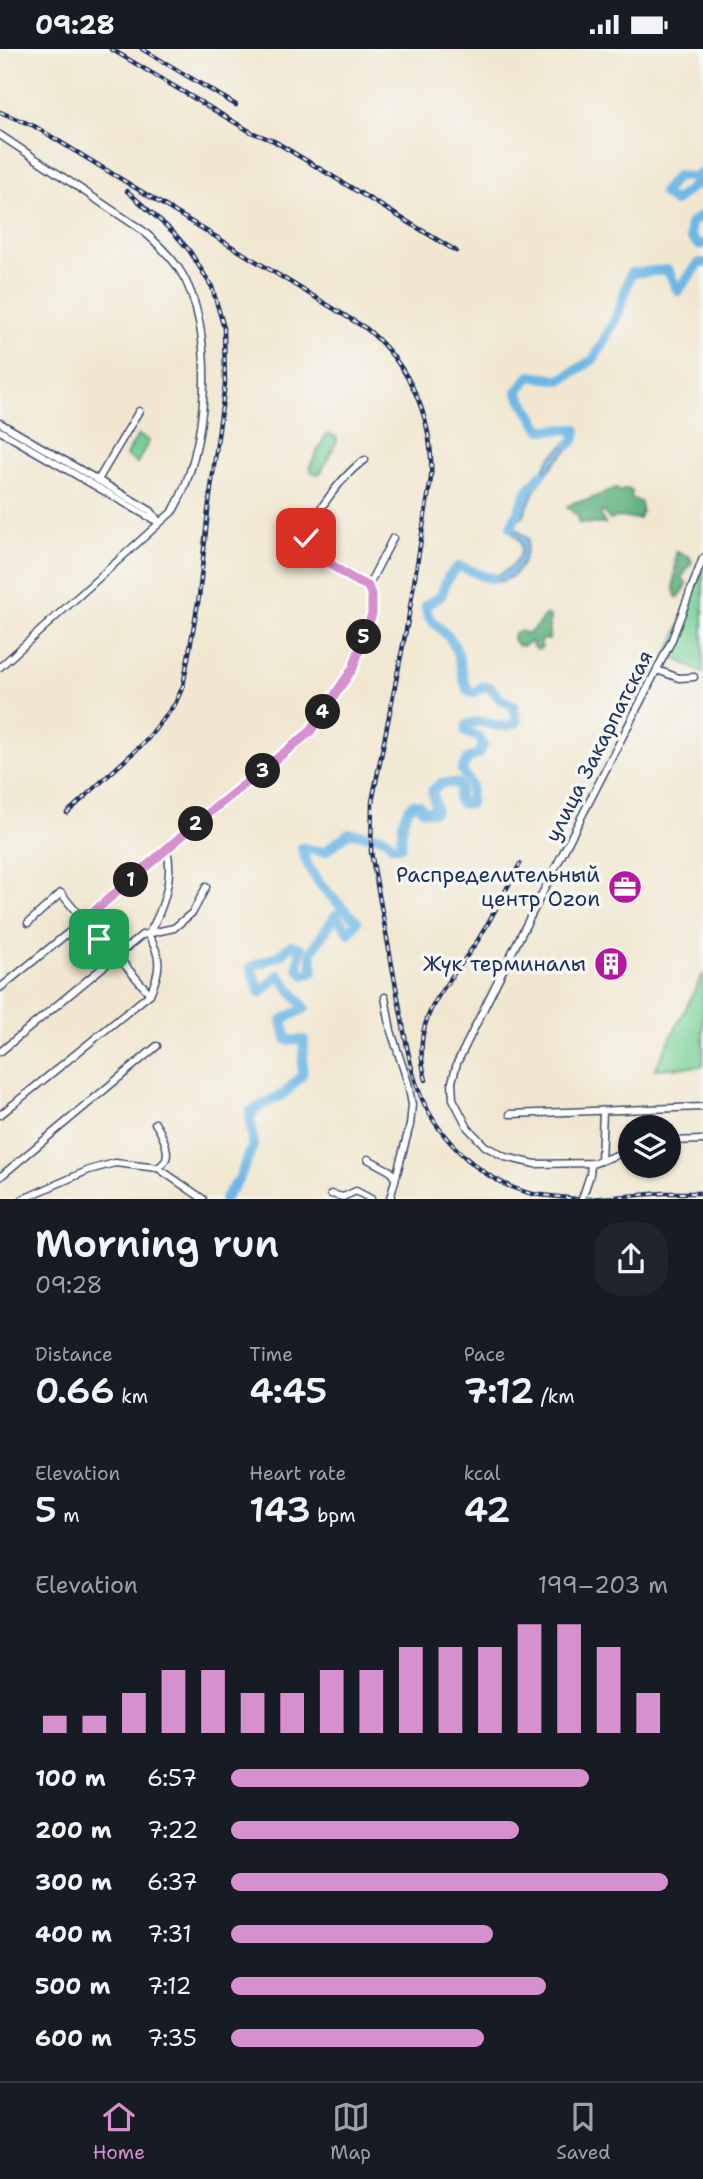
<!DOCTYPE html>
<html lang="en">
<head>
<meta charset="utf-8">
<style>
  body { margin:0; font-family:"Shantell Sans",sans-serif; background:#20242c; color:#f1f3f6; height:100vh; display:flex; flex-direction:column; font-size:26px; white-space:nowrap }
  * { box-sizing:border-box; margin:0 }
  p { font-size:23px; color:#9ea1a6 }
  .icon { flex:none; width:38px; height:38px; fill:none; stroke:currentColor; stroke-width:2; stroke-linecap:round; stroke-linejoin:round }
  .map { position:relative; height:1150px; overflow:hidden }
  .panel { display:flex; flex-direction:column; background:#171b24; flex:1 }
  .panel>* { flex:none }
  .fabs { position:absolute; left:618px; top:1066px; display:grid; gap:14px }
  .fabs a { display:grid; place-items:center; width:63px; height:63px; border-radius:50%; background:#171b24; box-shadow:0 2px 5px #0004; font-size:35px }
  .pin { position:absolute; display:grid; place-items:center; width:60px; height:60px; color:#fff; margin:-30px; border-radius:14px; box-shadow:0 4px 10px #0006 }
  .km { position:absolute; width:35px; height:35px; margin:-18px; border-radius:50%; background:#222; color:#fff; font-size:19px; line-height:35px; text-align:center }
  .round { display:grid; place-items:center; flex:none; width:74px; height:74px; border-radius:28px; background:#20242c }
  .overview { display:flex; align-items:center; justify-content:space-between; height:119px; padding:0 35px }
  h1 { font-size:38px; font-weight:600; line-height:52px }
  .stats { display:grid; grid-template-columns:repeat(3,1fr); gap:10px; height:119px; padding:7px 35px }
  .stats div { display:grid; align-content:center }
  .stats b { font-size:35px; font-weight:600 }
  .stats small { font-size:19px; font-weight:400 }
  .stats p { font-size:19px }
  .chart { height:196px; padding:14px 35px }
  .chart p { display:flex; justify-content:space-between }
  .chart svg { width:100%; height:126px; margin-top:7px; stroke:#d690ce; stroke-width:6 }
  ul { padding:0 35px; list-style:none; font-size:23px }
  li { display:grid; grid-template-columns:112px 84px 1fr; align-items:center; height:52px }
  li i { height:18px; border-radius:9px; background:#d690ce }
  .status { display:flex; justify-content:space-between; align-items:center; height:49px; padding:0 35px; background:#171b24; direction:ltr }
  .status svg { height:19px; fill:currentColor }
  .menu { display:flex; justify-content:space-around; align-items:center; height:98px; border-top:2px solid #363941; background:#171b24; font-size:19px; color:#9ea1a6 }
  .menu a { display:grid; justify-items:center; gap:4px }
  .menu .selected { color:#d690ce }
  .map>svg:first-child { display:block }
  .green { fill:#79d197; stroke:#4a807a; stroke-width:2 }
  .forest { fill:#62b380; stroke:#3e716f; stroke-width:2 }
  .water { fill:#6db7e6; stroke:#4473a2; stroke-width:2 }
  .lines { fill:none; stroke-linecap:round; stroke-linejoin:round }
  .river { stroke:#6db7e6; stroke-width:10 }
  .minor-casing { stroke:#3b4b6f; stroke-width:9 }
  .minor { stroke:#fff; stroke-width:6 }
  .rail-casing { stroke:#1b2f5e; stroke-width:4.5 }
  .rail { stroke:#f6f6f2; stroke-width:2; stroke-dasharray:5; stroke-linecap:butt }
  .route-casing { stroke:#fff; stroke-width:14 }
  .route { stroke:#d690ce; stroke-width:9 }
  .labels { text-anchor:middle; stroke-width:7; stroke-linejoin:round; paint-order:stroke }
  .street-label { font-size:21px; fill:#1b2f5e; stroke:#f6f6f2 }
  .poi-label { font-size:21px; fill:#1b2f5e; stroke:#f6f6f2; text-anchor:end }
</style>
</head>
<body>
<div class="status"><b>09:28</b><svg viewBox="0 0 49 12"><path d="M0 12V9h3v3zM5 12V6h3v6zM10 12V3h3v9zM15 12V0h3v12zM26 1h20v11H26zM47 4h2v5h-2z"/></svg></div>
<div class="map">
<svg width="703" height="1150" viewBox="0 0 703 1150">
  <rect width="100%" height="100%" fill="#f6f6f2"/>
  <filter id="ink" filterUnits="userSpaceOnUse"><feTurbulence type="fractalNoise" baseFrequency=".0143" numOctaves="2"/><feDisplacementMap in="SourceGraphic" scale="14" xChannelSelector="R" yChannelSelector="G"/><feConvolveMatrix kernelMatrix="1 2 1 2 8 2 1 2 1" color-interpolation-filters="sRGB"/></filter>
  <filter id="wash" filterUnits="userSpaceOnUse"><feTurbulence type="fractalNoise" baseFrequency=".00686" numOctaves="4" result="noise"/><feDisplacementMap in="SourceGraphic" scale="28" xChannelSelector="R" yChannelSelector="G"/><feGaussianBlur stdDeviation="1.57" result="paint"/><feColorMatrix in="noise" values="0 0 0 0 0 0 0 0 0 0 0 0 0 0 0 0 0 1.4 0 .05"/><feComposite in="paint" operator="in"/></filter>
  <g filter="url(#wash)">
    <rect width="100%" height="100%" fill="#f1e7d0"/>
    <g class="green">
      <path d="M329 385 336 388 337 392 321 423 318 425 312 423 310 417 326 386Z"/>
      <path d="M138 386 149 392 137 414 126 407Z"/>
      <path d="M703 519V624L676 610 671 598Z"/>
      <path d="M703 925V1017L655 1020Z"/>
    </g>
    <g class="forest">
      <path d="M616 439 619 443 627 440 632 442 631 449 641 454 642 462 639 470 616 468 610 471 603 462 600 466 605 475 578 474V467L567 458 575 453 588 451Z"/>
      <path d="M676 503 689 507 692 513 682 528 687 536 679 548H676L674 538Z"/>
      <path d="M546 566 550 567 549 591 544 590 540 594 542 598 538 601 533 598 532 592 523 597 517 596 513 590 514 584 520 582 529 585Z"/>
    </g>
    <path class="water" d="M579 385 578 391 556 412 534 442 523 468 514 473V478L528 490C526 520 510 540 480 530L481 526H499C519 514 532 497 509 481V476L523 458 527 447 551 408 572 389 571 386Z"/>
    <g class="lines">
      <g class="river">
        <path d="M703 123 694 128 677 127 663 144 674 153 697 134 703 136"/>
        <path d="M703 165 690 175 691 188 699 196 703 195"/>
        <path d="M569 396 574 391 576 380 541 381 517 343 530 327 561 331 594 310 617 267 631 224 668 221 678 242 699 214H703"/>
        <path d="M511 478 528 441 541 426"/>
        <path d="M374 787 383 788C390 792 390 799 401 797 402 782 401 765 413 755L419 756 423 761 434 763 436 760 432 742 441 734H457L460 739 458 750 461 754 470 755 471 737 462 721 467 710 478 705 483 696 479 688 466 683 467 676C483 666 500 685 517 673L513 656 500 650 490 638H482L474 644 469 643C460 630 462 606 451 591 442 578 425 572 426 556L441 547 448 528 458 518C471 519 477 527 492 529"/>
        <path d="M224 1150 239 1130 253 1097 250 1063 285 1044 302 1026 304 991H287L282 971 305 959 279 926 260 944 251 918 280 906 291 896 301 899 298 919 304 926 313 923 311 903 336 866 349 884 357 872C334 850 309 831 302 799L324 803 349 784 366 786"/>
      </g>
    </g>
  </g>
  <g filter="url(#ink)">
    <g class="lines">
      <g class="minor-casing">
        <g id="minor">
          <path d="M0 86 142 181C156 193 169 205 179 220 218 279 208 403 173 462L0 618"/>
          <path d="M0 374 151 462 159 473"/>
          <path d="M0 382 156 472"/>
          <path d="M365 411C346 422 311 468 306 489 315 507 349 530 368 537"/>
          <path d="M98 431 139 362"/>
          <path d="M657 621 679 629 694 628"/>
          <path d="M28 874 61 844 114 910"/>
          <path d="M149 884C163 861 174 828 167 801"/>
          <path d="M117 907 150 945"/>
          <path d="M0 939 84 871 205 767 310 683 353 619 371 565 372 548 368 537 393 489"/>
          <path d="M385 948 391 982 408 1034 412 1056 410 1076 390 1150"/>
          <path d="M0 1003 142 886 174 879 193 863 206 838"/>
          <path d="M510 1065 703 1058"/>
          <path d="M0 1066 150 945C161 921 162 907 148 886"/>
          <path d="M668 1092 703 1091"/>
          <path d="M630 1101 595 1114 535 1115 505 1108 485 1097 468 1079 453 1050 452 1033 457 1014 501 925 671 593 703 509"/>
          <path d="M368 1110 390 1122 394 1128"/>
          <path d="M601 1112 603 1062"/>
          <path d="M158 1119 203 1150"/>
          <path d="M0 1128 157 997"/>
          <path d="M331 1145 343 1148 356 1142 371 1150"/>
          <path d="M23 1150 89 1121 115 1114 158 1119C161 1116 165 1114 166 1110 170 1100 160 1081 155 1074"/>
          <path d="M582 1150 590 1126 591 1114"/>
        </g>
      </g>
      <use href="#minor" class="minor"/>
      <g class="rail-casing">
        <g id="rail">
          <path d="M111 0 251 83 274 92 456 202"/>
          <path d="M142 0 236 56"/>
          <path d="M0 63 34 77 367 280C411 318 434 371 431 429L408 571 372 753 371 803C380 851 389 900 398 949 404 979 407 1008 417 1037 434 1087 481 1133 533 1145 547 1147 562 1148 576 1150"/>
          <path d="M67 764 145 693 175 655 183 637 199 548 208 462 225 335 224 279 212 238 189 201 173 183 127 142"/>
          <path d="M426 1031C408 969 447 938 478 891 493 867 506 840 520 815"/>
          <path d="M590 1150 664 1144H703"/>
        </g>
      </g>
      <use href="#rail" class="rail"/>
    </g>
  </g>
  <g class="lines" filter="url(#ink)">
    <g class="route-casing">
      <path id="route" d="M99 890 84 871 205 767 310 683 353 619 372 565V548L368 537C349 530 316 507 306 489"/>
    </g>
    <use href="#route" class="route"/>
  </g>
  <defs>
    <g id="office-disc" transform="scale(1.75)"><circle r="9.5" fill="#b5179e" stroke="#f6f6f2"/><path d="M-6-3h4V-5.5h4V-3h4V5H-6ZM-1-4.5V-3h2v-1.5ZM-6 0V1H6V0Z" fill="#fff"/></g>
    <g id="building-disc" transform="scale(1.75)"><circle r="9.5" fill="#b5179e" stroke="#f6f6f2"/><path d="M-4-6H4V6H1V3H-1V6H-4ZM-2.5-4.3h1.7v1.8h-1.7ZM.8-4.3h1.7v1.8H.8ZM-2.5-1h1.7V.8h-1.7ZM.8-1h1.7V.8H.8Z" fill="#fff"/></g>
  </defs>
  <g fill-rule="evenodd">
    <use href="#office-disc" x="625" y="838"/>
    <use href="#building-disc" x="611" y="915"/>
  </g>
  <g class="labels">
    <g class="street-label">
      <text transform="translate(599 697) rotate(-63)" y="7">улица Закарпатская</text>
    </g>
    <g class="poi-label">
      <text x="600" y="833">Распределительный<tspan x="600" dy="24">центр Ozon</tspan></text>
      <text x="586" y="922">Жүк терминалы</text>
    </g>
  </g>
</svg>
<div class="fabs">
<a><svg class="icon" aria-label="layers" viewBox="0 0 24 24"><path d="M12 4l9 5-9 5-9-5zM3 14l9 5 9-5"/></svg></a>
</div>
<div class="pin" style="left:99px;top:890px;background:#1e9e55"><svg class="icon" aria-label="arrive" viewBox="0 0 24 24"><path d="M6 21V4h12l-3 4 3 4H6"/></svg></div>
<div class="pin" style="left:306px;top:489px;background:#d93025"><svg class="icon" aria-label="check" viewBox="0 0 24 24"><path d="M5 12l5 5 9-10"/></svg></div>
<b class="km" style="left:131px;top:831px">1</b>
<b class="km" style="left:196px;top:775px">2</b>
<b class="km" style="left:263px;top:722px">3</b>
<b class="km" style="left:323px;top:663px">4</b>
<b class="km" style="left:364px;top:588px">5</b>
</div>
<section class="panel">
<div class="overview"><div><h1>Morning run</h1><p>09:28</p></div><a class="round"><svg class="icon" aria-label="share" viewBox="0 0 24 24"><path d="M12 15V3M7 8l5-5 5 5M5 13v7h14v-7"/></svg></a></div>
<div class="stats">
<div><p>Distance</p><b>0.66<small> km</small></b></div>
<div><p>Time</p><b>4:45</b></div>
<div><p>Pace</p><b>7:12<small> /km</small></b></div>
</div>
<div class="stats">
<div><p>Elevation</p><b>5<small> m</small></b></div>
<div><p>Heart rate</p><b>143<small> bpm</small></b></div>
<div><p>kcal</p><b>42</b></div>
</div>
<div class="chart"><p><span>Elevation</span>199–203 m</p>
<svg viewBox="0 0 160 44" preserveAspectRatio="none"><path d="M5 44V38M15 44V38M25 44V30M35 44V22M45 44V22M55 44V30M65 44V30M75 44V22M85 44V22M95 44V14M105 44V14M115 44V14M125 44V6M135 44V6M145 44V14M155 44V30"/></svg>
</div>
<ul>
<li><b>100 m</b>6:57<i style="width:82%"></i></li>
<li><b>200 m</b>7:22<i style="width:66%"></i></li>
<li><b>300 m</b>6:37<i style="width:100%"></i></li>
<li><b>400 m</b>7:31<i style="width:60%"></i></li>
<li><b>500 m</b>7:12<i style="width:72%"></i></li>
<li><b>600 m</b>7:35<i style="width:58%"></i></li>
</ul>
</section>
<nav class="menu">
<a class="selected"><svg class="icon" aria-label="home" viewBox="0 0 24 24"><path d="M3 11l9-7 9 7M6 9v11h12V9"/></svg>Home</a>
<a><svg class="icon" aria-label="map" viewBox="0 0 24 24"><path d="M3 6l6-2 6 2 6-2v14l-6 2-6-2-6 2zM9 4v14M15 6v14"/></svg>Map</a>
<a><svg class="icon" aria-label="saved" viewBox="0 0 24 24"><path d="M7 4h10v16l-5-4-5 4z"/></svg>Saved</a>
</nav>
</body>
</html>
